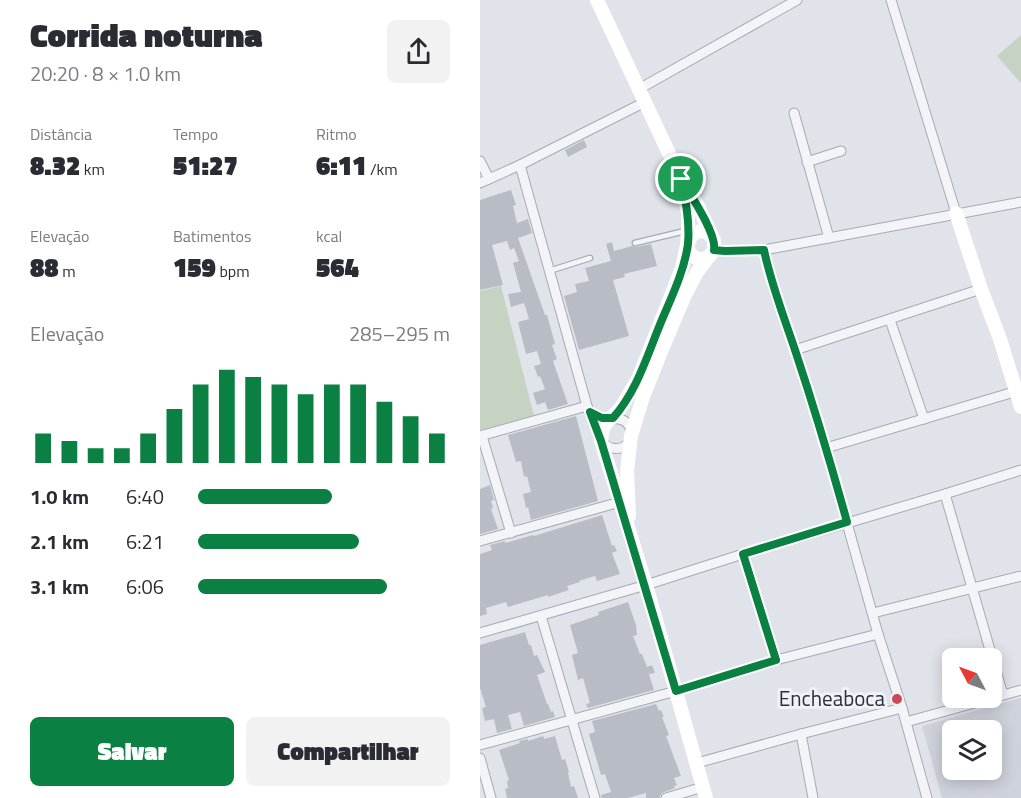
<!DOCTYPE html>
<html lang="pt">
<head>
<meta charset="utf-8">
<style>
  body { margin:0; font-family:"Titillium Web",sans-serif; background:#f2f2f3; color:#2b2b33; height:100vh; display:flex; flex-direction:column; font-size:22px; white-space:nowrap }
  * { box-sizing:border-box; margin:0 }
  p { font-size:20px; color:#7c7c81 }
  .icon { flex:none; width:33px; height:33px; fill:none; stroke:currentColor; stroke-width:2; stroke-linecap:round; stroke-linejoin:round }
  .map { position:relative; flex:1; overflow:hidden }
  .drawer { display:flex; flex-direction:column; background:#fff; width:480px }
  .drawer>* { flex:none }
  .needle { width:39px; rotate:311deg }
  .tools { position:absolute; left:462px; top:648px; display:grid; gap:12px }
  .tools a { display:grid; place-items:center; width:60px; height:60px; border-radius:9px; background:#fff; box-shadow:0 3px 15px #0003; font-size:30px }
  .pin { position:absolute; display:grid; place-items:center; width:51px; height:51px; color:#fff; margin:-26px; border:3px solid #fff; border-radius:50%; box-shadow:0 2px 6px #0007 }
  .round { display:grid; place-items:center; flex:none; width:63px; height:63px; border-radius:9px; background:#f2f2f3 }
  .headline { display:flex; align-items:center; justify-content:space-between; height:102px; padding:0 30px }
  h1 { font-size:33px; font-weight:800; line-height:45px }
  .figures { display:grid; grid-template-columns:repeat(3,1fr); gap:9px; height:102px; padding:6px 30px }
  .figures div { display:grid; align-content:center }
  .figures b { font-size:26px; font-weight:800 }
  .figures small { font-size:16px; font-weight:400 }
  .figures p { font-size:16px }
  .chart { height:168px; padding:12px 30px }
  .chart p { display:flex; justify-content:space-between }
  .chart svg { width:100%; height:108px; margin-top:6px; stroke:#0b8043; stroke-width:6 }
  .action { display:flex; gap:12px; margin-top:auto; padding:12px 30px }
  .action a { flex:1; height:69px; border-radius:9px; background:#0b8043; color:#fff; font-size:24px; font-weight:800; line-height:69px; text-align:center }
  .action a+a { background:#f2f2f3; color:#2b2b33 }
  ul { padding:0 30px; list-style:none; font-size:20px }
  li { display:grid; grid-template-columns:96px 72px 1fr; align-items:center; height:45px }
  li i { height:15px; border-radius:8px; background:#0b8043 }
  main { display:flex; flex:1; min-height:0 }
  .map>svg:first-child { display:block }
  .built { fill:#ced2db; fill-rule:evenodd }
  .green { fill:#c6d2c2 }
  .building { fill:#b8bdc5 }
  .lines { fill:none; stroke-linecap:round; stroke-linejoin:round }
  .lane-casing { stroke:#a5aab3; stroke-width:7 }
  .street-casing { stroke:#a5aab3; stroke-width:11 }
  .lane { stroke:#f3f4f7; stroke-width:4.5 }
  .street { stroke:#f3f4f7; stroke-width:9 }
  .secondary { stroke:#fff; stroke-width:14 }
  .route-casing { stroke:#fff; stroke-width:12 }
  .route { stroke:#0b8043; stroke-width:8 }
  .poi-dot { fill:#ca495a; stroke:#f0f2f6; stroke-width:2 }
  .labels { text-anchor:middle; stroke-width:6; stroke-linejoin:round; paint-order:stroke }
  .poi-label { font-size:21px; fill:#293140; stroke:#f0f2f6; text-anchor:end }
</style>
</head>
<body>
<main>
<section class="drawer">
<div class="headline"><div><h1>Corrida noturna</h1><p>20:20 · 8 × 1.0 km</p></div><a class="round"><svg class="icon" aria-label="share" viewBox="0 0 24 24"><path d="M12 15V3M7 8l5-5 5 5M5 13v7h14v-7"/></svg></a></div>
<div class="figures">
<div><p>Distância</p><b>8.32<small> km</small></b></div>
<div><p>Tempo</p><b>51:27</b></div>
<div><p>Ritmo</p><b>6:11<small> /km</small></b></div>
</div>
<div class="figures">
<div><p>Elevação</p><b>88<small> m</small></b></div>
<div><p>Batimentos</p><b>159<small> bpm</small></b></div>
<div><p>kcal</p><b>564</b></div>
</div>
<div class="chart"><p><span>Elevação</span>285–295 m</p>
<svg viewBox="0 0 160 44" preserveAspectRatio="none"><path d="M5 44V32M15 44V35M25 44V38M35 44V38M45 44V32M55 44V22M65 44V12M75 44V6M85 44V9M95 44V12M105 44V16M115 44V12M125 44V12M135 44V19M145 44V25M155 44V32"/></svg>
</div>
<ul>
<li><b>1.0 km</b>6:40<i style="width:53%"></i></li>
<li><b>2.1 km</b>6:21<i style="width:64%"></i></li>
<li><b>3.1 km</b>6:06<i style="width:75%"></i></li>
</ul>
<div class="action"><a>Salvar</a><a>Compartilhar</a></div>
</section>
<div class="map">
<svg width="541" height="798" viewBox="0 0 541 798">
  <rect width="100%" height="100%" fill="#e0e3e9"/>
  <path class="built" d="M541 698V798H462L442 726ZM472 730H512V770H472Z"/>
  <g class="green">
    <path d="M541 35V83L517 56Z"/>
    <path d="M21 286 54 416 0 430V291Z"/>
  </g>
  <g class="building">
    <path d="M104 140 107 147 88 157 85 150Z"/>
    <path d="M31 190 36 205 33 206 37 223 48 219 52 233 38 238 65 315H67L75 344 72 345 77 359 73 361 88 404 68 410 65 402 57 405 53 393 65 389 60 376 58 377 54 366 61 364 57 351 46 354 38 322 49 319 44 303 31 307 28 294 41 292 33 263 39 261 34 248 30 250 27 241 12 245 23 285 0 290V200Z"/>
    <path d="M132 242 134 251 152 246 156 247 171 244 177 266 144 274 145 277 133 280 149 336 99 350 84 296 97 292 95 284 109 281 105 268 131 261 126 244Z"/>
    <path d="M96 416 118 501 51 520 48 507 46 508 43 494 51 492 47 476 44 477 41 461 36 462 28 435Z"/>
    <path d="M10 485 14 500 11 501 13 508 11 509 18 529 0 534V489Z"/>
    <path d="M122 515 132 546 134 545 137 551 132 553 140 574 117 581 115 576 99 581 100 582 87 586 89 590 68 597V595L28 607 26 602 6 608 7 614 0 616V554L12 550 10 545 25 541V543L53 535 54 536Z"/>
    <path d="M148 602 156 625 157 635 153 636 160 654H162L167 667 172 665 175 673 169 674 174 690 108 708 106 704 110 703 103 678 98 680 92 655 98 653 90 625 119 615 118 612Z"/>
    <path d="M45 632 49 645H51L54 656 57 655 65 672 57 675 67 704H68L71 712 73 711 75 717 44 726 40 712 28 715 32 729 17 733 14 719 5 721 2 708 6 707 0 688V645Z"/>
    <path d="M176 704 179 711 181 710 184 717H182L189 735 186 736 201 776 194 778 197 785 194 786 195 788 182 793 179 798H166V793L148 798H122L121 795 131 792 125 774 121 775 109 734 115 732 112 721Z"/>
    <path d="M63 736 64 739 75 736 82 760 85 759 89 772 88 773 91 787 94 786 98 798H27L25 789 28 788 27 781 29 780 19 750 40 743 39 741 48 739V741Z"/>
  </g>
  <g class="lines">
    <g class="lane-casing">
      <g id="lane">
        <path d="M155 243 205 231"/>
        <path d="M69 271 110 258"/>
      </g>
    </g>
    <g class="street-casing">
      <g id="street">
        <path d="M411 0 476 213"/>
        <path d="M159 89 317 0"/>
        <path d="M314 113 349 238"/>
        <path d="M0 161 9 179"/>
        <path d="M327 162 361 151"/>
        <path d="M40 165 107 406 121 441C133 455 154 448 151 431 147 415 134 420 123 418 118 417 114 414 110 412"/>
        <path d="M0 183 40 165 165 102"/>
        <path d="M234 250 245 251 284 250 541 202"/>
        <path d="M284 250 295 293 315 350 346 448 398 634 422 708 447 798"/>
        <path d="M410 320 444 419"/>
        <path d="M315 350 501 289"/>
        <path d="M0 436 107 406"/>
        <path d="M2 436 31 533"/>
        <path d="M346 448 537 391"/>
        <path d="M465 494 523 695"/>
        <path d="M0 541 140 502"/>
        <path d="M263 554 296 660"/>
        <path d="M393 613 541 576"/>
        <path d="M61 616 115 798"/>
        <path d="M0 633 166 585 263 554 465 494 541 470"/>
        <path d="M426 722 541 690"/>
        <path d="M321 734 333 798"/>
        <path d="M0 745 196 691 296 660 398 634"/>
        <path d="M0 758 11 798"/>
        <path d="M217 763 321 734 422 708"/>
        <path d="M186 798 223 787"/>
      </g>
    </g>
    <use href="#lane" class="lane"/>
    <use href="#street" class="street"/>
    <g class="secondary">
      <path d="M117 0 201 179 218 206 232 236"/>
      <path d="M201 179 208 213V230L207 245 202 268 158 379 140 409 127 422 123 428 121 441 166 585 226 798"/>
      <path d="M476 213 501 289 520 339 541 407"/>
      <path d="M149 516 147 471 151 436 163 397 183 347 204 297 217 272 234 250V240C219 216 195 248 216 258 221 260 225 259 230 256"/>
    </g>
  </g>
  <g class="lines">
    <g class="route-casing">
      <path id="route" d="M201 179C210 194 237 234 234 250L245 251 284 250C291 284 304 317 315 350 334 407 351 464 367 522L263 554 296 660 196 691 121 441 110 412 122 418H133C156 392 166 359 179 327 190 300 204 273 208 244 210 222 206 200 201 179Z"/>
    </g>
    <use href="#route" class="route"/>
  </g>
  <circle class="poi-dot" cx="417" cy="699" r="6"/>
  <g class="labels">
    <g class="poi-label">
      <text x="405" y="706">Encheaboca</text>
    </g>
  </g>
</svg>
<div class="tools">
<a><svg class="needle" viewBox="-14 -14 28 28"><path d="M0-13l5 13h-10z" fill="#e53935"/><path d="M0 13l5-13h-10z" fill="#7c7c81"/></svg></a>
<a><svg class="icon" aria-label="layers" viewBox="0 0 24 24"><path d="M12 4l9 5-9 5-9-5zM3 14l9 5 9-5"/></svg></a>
</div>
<div class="pin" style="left:201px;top:179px;background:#1e9e55"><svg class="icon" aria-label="arrive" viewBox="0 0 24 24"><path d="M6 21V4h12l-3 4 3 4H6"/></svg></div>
</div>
</main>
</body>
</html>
